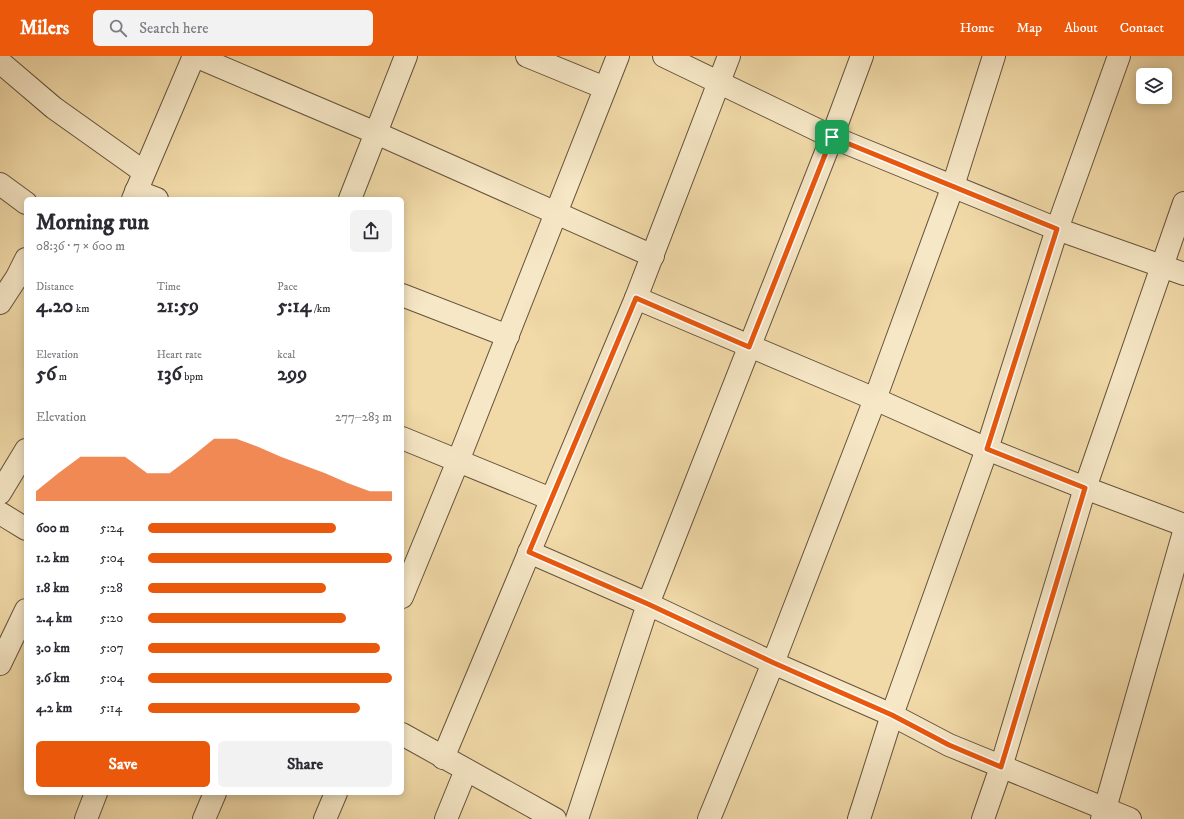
<!DOCTYPE html>
<html lang="en">
<head>
<meta charset="utf-8">
<style>
  body { margin:0; font-family:"IM FELL DW Pica",serif; background:#f2f2f3; color:#2b2b33; height:100vh; display:flex; flex-direction:column; font-size:15px; white-space:nowrap }
  * { box-sizing:border-box; margin:0 }
  p { font-size:13px; color:#7c7c81 }
  .icon { flex:none; width:22px; height:22px; fill:none; stroke:currentColor; stroke-width:2; stroke-linecap:round; stroke-linejoin:round }
  .map { position:relative; flex:1; overflow:hidden }
  .panel { position:absolute; left:24px; top:141px; width:380px; height:598px; display:flex; flex-direction:column; background:#fff; border-radius:6px; box-shadow:0 2px 10px #0003 }
  .panel>* { flex:none }
  .tools { position:absolute; left:1136px; top:12px; display:grid; gap:8px }
  .tools a { display:grid; place-items:center; width:36px; height:36px; border-radius:6px; background:#fff; box-shadow:0 2px 10px #0003; font-size:20px }
  .pin { position:absolute; display:grid; place-items:center; width:34px; height:34px; color:#fff; margin:-17px; border-radius:8px; box-shadow:0 2px 6px #0006 }
  .round { display:grid; place-items:center; flex:none; width:42px; height:42px; border-radius:6px; background:#f2f2f3 }
  .headline { display:flex; align-items:center; justify-content:space-between; height:68px; padding:0 12px }
  h1 { font-size:22px; font-weight:700; line-height:30px }
  .stats { display:grid; grid-template-columns:repeat(3,1fr); gap:6px; height:68px; padding:4px 12px }
  .stats div { display:grid; align-content:center }
  .stats b { font-size:20px; font-weight:700 }
  .stats small { font-size:11px; font-weight:400 }
  .stats p { font-size:11px }
  .chart { height:112px; padding:8px 12px }
  .chart p { display:flex; justify-content:space-between }
  .chart svg { width:100%; height:72px; margin-top:4px; fill:#ea580c; opacity:.7 }
  .primary-button { display:flex; gap:8px; margin-top:auto; padding:8px 12px }
  .primary-button a { flex:1; height:46px; border-radius:6px; background:#ea580c; color:#fff; font-size:16px; font-weight:700; line-height:46px; text-align:center }
  .primary-button a+a { background:#f2f2f3; color:#2b2b33 }
  ul { padding:0 12px; list-style:none; font-size:13px }
  li { display:grid; grid-template-columns:64px 48px 1fr; align-items:center; height:30px }
  li i { height:10px; border-radius:5px; background:#ea580c }
  header { display:flex; align-items:center; gap:24px; box-sizing:border-box; height:56px; padding:0 20px; background:#ea580c; color:#fff }
  header strong { font-size:19px }
  nav { display:flex; gap:22px; margin-inline-start:auto; font-size:14px }
  .search { width:280px; height:36px; background:#f2f2f3; display:flex; align-items:center; gap:10px; box-sizing:border-box; padding:0 14px; border-radius:6px; color:#7c7c81; font-size:15px }
  .map>svg:first-child { display:block }
  .lines { fill:none; stroke-linecap:round; stroke-linejoin:round }
  .minor-casing { stroke:#65523e; stroke-width:24 }
  .minor { stroke:#f6e7c6; stroke-width:22 }
  .route-casing { stroke:#fff; stroke-width:8 }
  .route { stroke:#ea580c; stroke-width:5 }
</style>
</head>
<body>
<header>
<strong>Milers</strong>
<div class="search"><svg class="icon" aria-label="search" viewBox="0 0 24 24"><circle cx="10" cy="10" r="6"/><path d="M15 15l6 6"/></svg>Search here</div>
<nav><a>Home</a><a>Map</a><a>About</a><a>Contact</a></nav>
</header>
<div class="map">
<svg width="1184" height="763" viewBox="0 0 1184 763">
  <rect width="100%" height="100%" fill="#f1daa8"/>
  <filter id="stains"><feTurbulence type="fractalNoise" baseFrequency=".005" numOctaves="4"/><feColorMatrix values="0 0 0 0 .2 0 0 0 0 .09 0 0 0 0 .02 0 0 0 .5 -.17"/></filter>
  <radialGradient id="worn" r=".72"><stop offset=".6" stop-color="#630" stop-opacity="0"/><stop offset="1" stop-color="#630" stop-opacity=".3"/></radialGradient>
  <g class="lines">
    <g class="minor-casing">
      <g id="minor">
        <path d="M195 0 376 77 653 200"/>
        <path d="M527 0 605 32"/>
        <path d="M664 0 832 81 1057 173 1184 218"/>
        <path d="M0 6 54 52 144 116"/>
        <path d="M0 128 26 147"/>
        <path d="M136 135 157 143"/>
        <path d="M133 143 194 0"/>
        <path d="M350 143 406 0"/>
        <path d="M402 239 508 280"/>
        <path d="M636 242 875 343 987 393 1085 432 1184 469"/>
        <path d="M0 247 17 221 26 203"/>
        <path d="M402 382 551 443"/>
        <path d="M0 437 26 394"/>
        <path d="M0 457 26 473"/>
        <path d="M529 496 648 548 773 607 892 659 949 689 1130 763"/>
        <path d="M402 541 458 405 618 0"/>
        <path d="M0 608 26 554"/>
        <path d="M402 678 555 763"/>
        <path d="M443 702 636 242 729 0"/>
        <path d="M86 763 96 737"/>
        <path d="M204 763 215 737"/>
        <path d="M325 763 336 737"/>
        <path d="M446 763 466 714"/>
        <path d="M577 763 648 548 832 81 862 0"/>
        <path d="M709 763 773 607 875 343 953 130 994 0"/>
        <path d="M859 763 892 659 987 393 1057 173 1119 0"/>
        <path d="M983 763 1001 711 1085 432 1184 147"/>
        <path d="M1102 763 1184 476"/>
      </g>
    </g>
    <use href="#minor" class="minor"/>
  </g>
  <g class="lines">
    <g class="route-casing">
      <path id="route" d="M832 81 1057 173 987 393 1085 432 1001 711 949 689 892 659 774 607 648 548 529 496 636 242 749 291Z"/>
    </g>
    <use href="#route" class="route"/>
  </g>
  <rect width="100%" height="100%" filter="url(#stains)"/>
  <rect width="100%" height="100%" fill="url(#worn)"/>
</svg>
<div class="tools">
<a><svg class="icon" aria-label="layers" viewBox="0 0 24 24"><path d="M12 4l9 5-9 5-9-5zM3 14l9 5 9-5"/></svg></a>
</div>
<div class="pin" style="left:832px;top:81px;background:#1e9e55"><svg class="icon" aria-label="arrive" viewBox="0 0 24 24"><path d="M6 21V4h12l-3 4 3 4H6"/></svg></div>
<section class="panel">
<div class="headline"><div><h1>Morning run</h1><p>08:36 · 7 × 600 m</p></div><a class="round"><svg class="icon" aria-label="share" viewBox="0 0 24 24"><path d="M12 15V3M7 8l5-5 5 5M5 13v7h14v-7"/></svg></a></div>
<div class="stats">
<div><p>Distance</p><b>4.20<small> km</small></b></div>
<div><p>Time</p><b>21:59</b></div>
<div><p>Pace</p><b>5:14<small> /km</small></b></div>
</div>
<div class="stats">
<div><p>Elevation</p><b>56<small> m</small></b></div>
<div><p>Heart rate</p><b>136<small> bpm</small></b></div>
<div><p>kcal</p><b>299</b></div>
</div>
<div class="chart"><p><span>Elevation</span>277–283 m</p>
<svg viewBox="0 0 160 44" preserveAspectRatio="none"><path d="M0 44V38L10 27L20 17L30 17L40 17L50 27L60 27L70 17L80 6L90 6L100 11L110 17L120 22L130 27L140 33L150 38L160 38V44z"/></svg>
</div>
<ul>
<li><b>600 m</b>5:24<i style="width:77%"></i></li>
<li><b>1.2 km</b>5:04<i style="width:100%"></i></li>
<li><b>1.8 km</b>5:28<i style="width:73%"></i></li>
<li><b>2.4 km</b>5:20<i style="width:81%"></i></li>
<li><b>3.0 km</b>5:07<i style="width:95%"></i></li>
<li><b>3.6 km</b>5:04<i style="width:100%"></i></li>
<li><b>4.2 km</b>5:14<i style="width:87%"></i></li>
</ul>
<div class="primary-button"><a>Save</a><a>Share</a></div>
</section>
</div>
</body>
</html>
